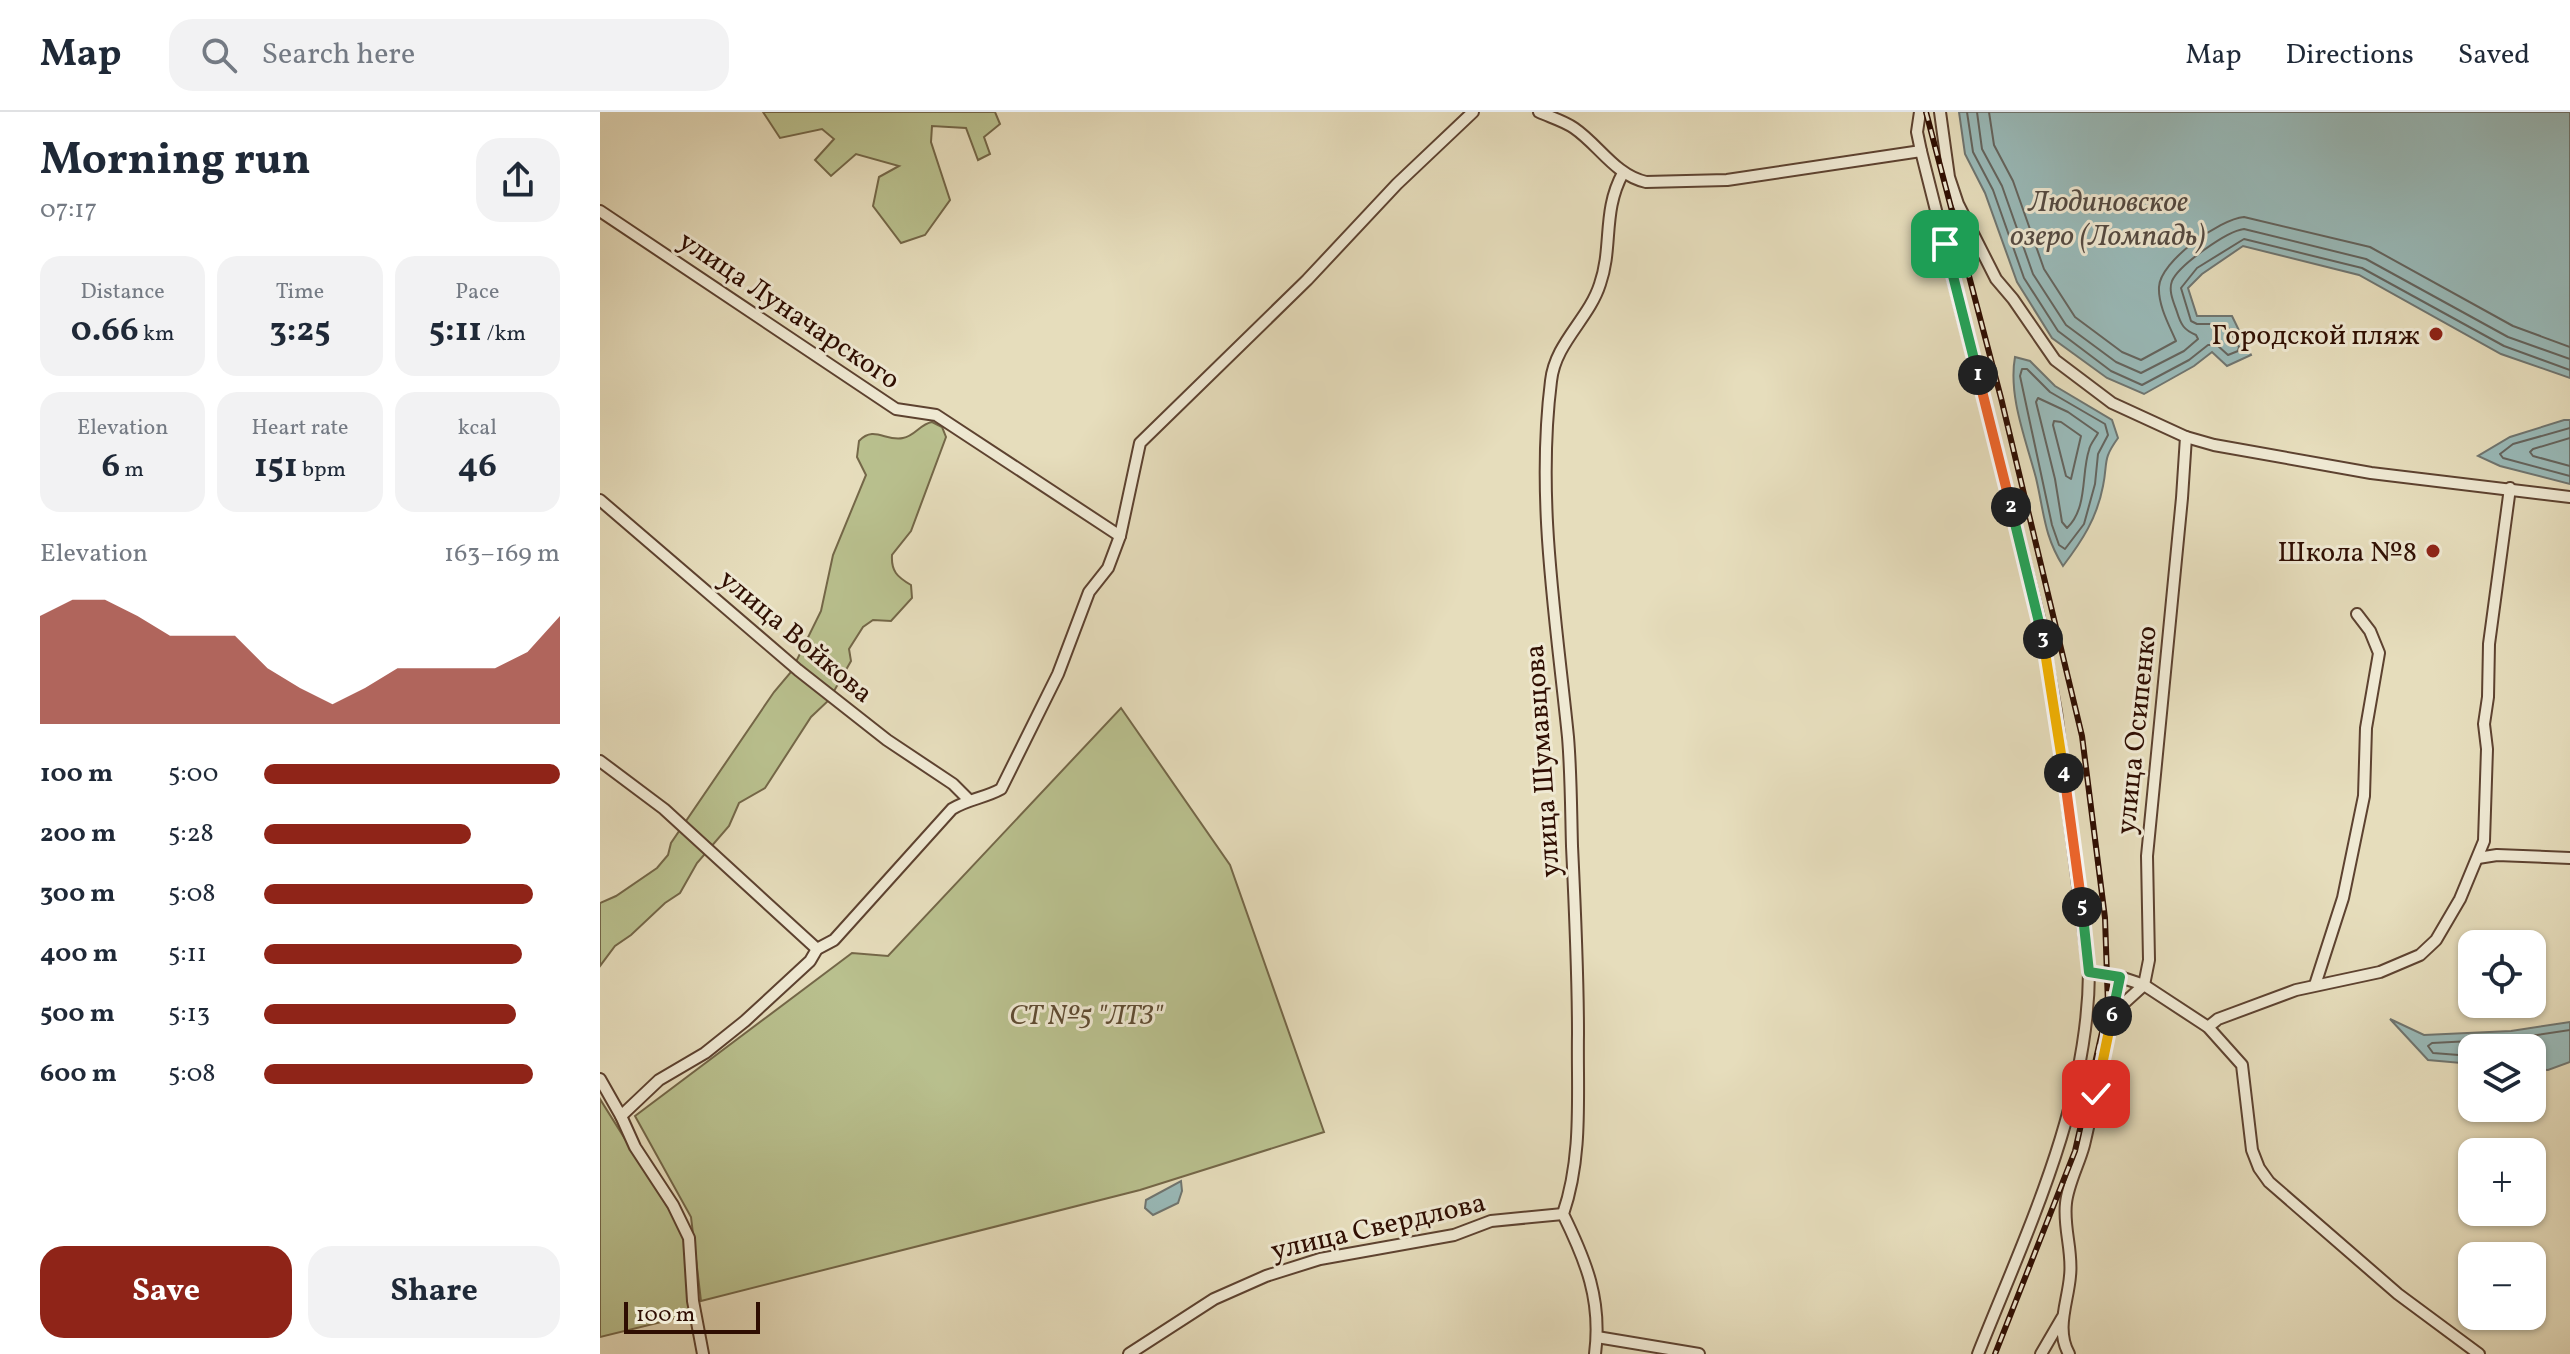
<!DOCTYPE html>
<html lang="en">
<head>
<meta charset="utf-8">
<style>
  body { margin:0; font-family:Vollkorn,serif; background:#f2f2f3; color:#1f2937; height:100vh; display:flex; flex-direction:column; font-size:30px; white-space:nowrap }
  * { box-sizing:border-box; margin:0 }
  p { font-size:26px; color:#747a83 }
  .icon { flex:none; width:44px; height:44px; fill:none; stroke:currentColor; stroke-width:2; stroke-linecap:round; stroke-linejoin:round }
  .map { position:relative; flex:1; overflow:hidden }
  .panel { display:flex; flex-direction:column; background:#fff; width:600px }
  .panel>* { flex:none }
  .buttons { position:absolute; left:1858px; top:818px; display:grid; gap:16px }
  .buttons a { display:grid; place-items:center; width:88px; height:88px; border-radius:16px; background:#fff; box-shadow:0 2px 6px #0004; font-size:40px }
  .scale { position:absolute; left:24px; bottom:20px; width:136px; box-sizing:border-box; padding-left:8px; border:4px solid #2f0e02; border-top:0; font-size:22px; line-height:28px; white-space:nowrap; color:#2f0e02; -webkit-text-stroke:6px #efe9d3; paint-order:stroke }
  .pin { position:absolute; display:grid; place-items:center; width:68px; height:68px; color:#fff; margin:-34px; border-radius:16px; box-shadow:0 4px 12px #0006 }
  .km { position:absolute; width:40px; height:40px; margin:-20px; border-radius:50%; background:#222; color:#fff; font-size:22px; line-height:40px; text-align:center }
  .round { display:grid; place-items:center; flex:none; width:84px; height:84px; border-radius:24px; background:#f2f2f3 }
  .overview { display:flex; align-items:center; justify-content:space-between; height:136px; padding:0 40px }
  h1 { font-size:44px; font-weight:700; line-height:60px }
  .metrics { display:grid; grid-template-columns:repeat(3,1fr); gap:12px; height:136px; padding:8px 40px }
  .metrics div { display:grid; align-content:center; border-radius:20px; background:#f2f2f3; text-align:center }
  .metrics b { font-size:34px; font-weight:700 }
  .metrics small { font-size:22px; font-weight:400 }
  .metrics p { font-size:22px }
  .chart { height:224px; padding:16px 40px }
  .chart p { display:flex; justify-content:space-between }
  .chart svg { width:100%; height:144px; margin-top:8px; fill:#8f2418; opacity:.7 }
  .cta { display:flex; gap:16px; margin-top:auto; padding:16px 40px }
  .cta a { flex:1; height:92px; border-radius:24px; background:#8f2418; color:#fff; font-size:32px; font-weight:700; line-height:92px; text-align:center }
  .cta a+a { background:#f2f2f3; color:#1f2937 }
  ul { padding:0 40px; list-style:none; font-size:26px }
  li { display:grid; grid-template-columns:128px 96px 1fr; align-items:center; height:60px }
  li i { height:20px; border-radius:10px; background:#8f2418 }
  header { display:flex; align-items:center; gap:48px; box-sizing:border-box; height:112px; padding:0 40px; background:#fff; border-bottom:2px solid #e0e1e3 }
  header strong { font-size:38px }
  nav { display:flex; gap:44px; margin-inline-start:auto; font-size:28px }
  .search { width:560px; height:72px; background:#f2f2f3; display:flex; align-items:center; gap:20px; box-sizing:border-box; padding:0 28px; border-radius:24px; color:#747a83; font-size:30px }
  main { display:flex; flex:1; min-height:0 }
  .map>svg:first-child { display:block }
  .green { fill:#b9c08e; stroke:#746748; stroke-width:2 }
  .water { fill:#99bab9; stroke:#6f7570; stroke-width:2 }
  .lines { fill:none; stroke-linecap:round; stroke-linejoin:round }
  .shore { stroke:#64645e; stroke-width:2 }
  .minor-casing { stroke:#5d4230; stroke-width:14 }
  .minor { stroke:#efe9d3; stroke-width:10 }
  .rail-casing { stroke:#2f0e02; stroke-width:6 }
  .rail { stroke:#efe9d3; stroke-width:3; stroke-dasharray:9; stroke-linecap:butt }
  .split-1-casing { stroke:#fff; stroke-width:16 }
  .split-2-casing { stroke:#fff; stroke-width:16 }
  .split-3-casing { stroke:#fff; stroke-width:16 }
  .split-4-casing { stroke:#fff; stroke-width:16 }
  .split-5-casing { stroke:#fff; stroke-width:16 }
  .split-6-casing { stroke:#fff; stroke-width:16 }
  .split-7-casing { stroke:#fff; stroke-width:16 }
  .split-1 { stroke:#22a559; stroke-width:10 }
  .split-2 { stroke:#f0652b; stroke-width:10 }
  .split-3 { stroke:#22a559; stroke-width:10 }
  .split-4 { stroke:#f5b400; stroke-width:10 }
  .split-5 { stroke:#f0652b; stroke-width:10 }
  .split-6 { stroke:#22a559; stroke-width:10 }
  .split-7 { stroke:#f5b400; stroke-width:10 }
  .poi-dot { fill:#8f2418; stroke:#efe9d3; stroke-width:3 }
  .labels { text-anchor:middle; stroke-width:6; stroke-linejoin:round; paint-order:stroke }
  .street-label { font-size:28px; fill:#2f0e02; stroke:#efe9d3 }
  .poi-label { font-size:28px; fill:#2f0e02; stroke:#efe9d3; text-anchor:end }
  .park-label { font-size:28px; font-style:italic; fill:#5f4c33; stroke:#efe9d3 }
  .water-label { font-size:30px; font-style:italic; fill:#544a42; stroke:#efe9d3 }
</style>
</head>
<body>
<header>
<strong>Map</strong>
<div class="search"><svg class="icon" aria-label="search" viewBox="0 0 24 24"><circle cx="10" cy="10" r="6"/><path d="M15 15l6 6"/></svg>Search here</div>
<nav><a>Map</a><a>Directions</a><a>Saved</a></nav>
</header>
<main>
<section class="panel">
<div class="overview"><div><h1>Morning run</h1><p>07:17</p></div><a class="round"><svg class="icon" aria-label="share" viewBox="0 0 24 24"><path d="M12 15V3M7 8l5-5 5 5M5 13v7h14v-7"/></svg></a></div>
<div class="metrics">
<div><p>Distance</p><b>0.66<small> km</small></b></div>
<div><p>Time</p><b>3:25</b></div>
<div><p>Pace</p><b>5:11<small> /km</small></b></div>
</div>
<div class="metrics">
<div><p>Elevation</p><b>6<small> m</small></b></div>
<div><p>Heart rate</p><b>151<small> bpm</small></b></div>
<div><p>kcal</p><b>46</b></div>
</div>
<div class="chart"><p><span>Elevation</span>163–169 m</p>
<svg viewBox="0 0 160 44" preserveAspectRatio="none"><path d="M0 44V11L10 6L20 6L30 11L40 17L50 17L60 17L70 27L80 33L90 38L100 33L110 27L120 27L130 27L140 27L150 22L160 11V44z"/></svg>
</div>
<ul>
<li><b>100 m</b>5:00<i style="width:100%"></i></li>
<li><b>200 m</b>5:28<i style="width:70%"></i></li>
<li><b>300 m</b>5:08<i style="width:91%"></i></li>
<li><b>400 m</b>5:11<i style="width:87%"></i></li>
<li><b>500 m</b>5:13<i style="width:85%"></i></li>
<li><b>600 m</b>5:08<i style="width:91%"></i></li>
</ul>
<div class="cta"><a>Save</a><a>Share</a></div>
</section>
<div class="map">
<svg width="1970" height="1242" viewBox="0 0 1970 1242">
  <rect width="100%" height="100%" fill="#e6ddbc"/>
  <filter id="stains"><feTurbulence type="fractalNoise" baseFrequency=".0025" numOctaves="4"/><feColorMatrix values="0 0 0 0 .2 0 0 0 0 .09 0 0 0 0 .02 0 0 0 .5 -.17"/></filter>
  <radialGradient id="worn" r=".72"><stop offset=".6" stop-color="#630" stop-opacity="0"/><stop offset="1" stop-color="#630" stop-opacity=".3"/></radialGradient>
  <g class="green">
    <path d="M163 0H395L400 12 384 25 390 42 378 48 366 16 332 14 331 30 350 88 325 123 301 131 273 94 279 65 299 54 256 42 231 64 215 48 234 27 222 17 180 26Z"/>
    <path d="M332 310 342 315 346 325 311 419 292 443C291 459 297 465 311 473L312 486 291 509 273 508 263 515 249 537 251 549 229 588 211 605 165 676 139 691 129 714 97 751 80 781 65 791 31 823 15 834 0 854V791L16 784 57 756 68 743 71 731 174 580 191 560 221 499 233 443 266 363 257 345 259 329C274 313 286 330 303 326 315 324 320 312 332 310Z"/>
    <path d="M521 596 630 753 724 1020 540 1078 101 1189 91 1105 35 1004 252 841 288 844Z"/>
    <path d="M0 987 84 1121 94 1202 0 1225Z"/>
  </g>
  <g class="water">
    <path d="M1359 0H1970V266L1901 242 1759 163 1643 134 1602 162 1588 176 1597 204H1632L1651 243 1627 254 1612 240 1594 254 1544 282 1507 266 1452 226 1417 170 1385 81 1365 42Z"/>
    <path d="M1415 245 1430 249 1455 274 1512 308 1518 326C1502 348 1508 350 1503 374 1497 406 1482 429 1463 454 1444 424 1444 400 1436 366 1426 328 1408 284 1415 245Z"/>
    <path d="M1964 308H1970V372L1900 354 1878 344 1910 325Z"/>
    <path d="M1790 907 1824 923 1911 919 1970 910V950L1948 958 1932 957V936H1872V952L1828 948Z"/>
    <path d="M581 1069 582 1079 578 1091 553 1103 545 1096 546 1088Z"/>
  </g>
  <g class="lines">
    <g class="shore">
      <path d="M1367 0 1373 40 1393 78 1424 166 1458 219 1511 259 1542 273 1589 248 1608 233H1617L1628 243 1638 239 1639 235 1626 212H1597L1591 209 1581 176 1597 156 1644 127 1762 156 1904 234 1970 258"/>
      <path d="M1377 0 1382 37 1402 74 1433 162 1466 213 1516 250 1541 261 1584 239 1598 227 1596 223C1584 218 1581 213 1577 200 1574 191 1568 179 1572 169 1579 153 1627 119 1644 117L1766 147 1908 225 1970 247"/>
      <path d="M1389 0 1394 33 1413 69 1444 157 1475 205 1522 240 1541 248 1576 229C1569 213 1558 193 1559 175 1560 149 1620 107 1644 105L1770 135 1913 214 1970 235"/>
      <path d="M1422 257H1427L1450 280 1505 312 1508 323 1498 342 1495 372 1484 412 1465 437 1459 433 1452 413 1420 264Z"/>
      <path d="M1438 286 1468 300 1498 321C1495 327 1490 332 1489 338 1481 362 1488 396 1467 416L1462 410 1455 367 1436 290Z"/>
      <path d="M1454 309 1461 310 1481 324 1471 367 1466 364 1453 313Z"/>
      <path d="M1970 316 1913 332 1900 342 1903 346 1970 364"/>
      <path d="M1970 326 1933 337 1930 340 1933 344 1970 354"/>
      <path d="M1872 944 1833 941 1828 934 1832 931 1911 927 1970 918"/>
    </g>
    <g class="minor-casing">
      <g id="minor">
        <path d="M939 0C950 5 964 9 974 16 999 33 1015 63 1046 70L1127 68 1321 39"/>
        <path d="M1320 0 1317 20 1321 39 1439 506 1456 600 1489 860C1488 994 1427 1119 1378 1242"/>
        <path d="M1340 0 1349 65 1358 92 1396 167 1413 187 1455 248 1512 291 1586 325 1614 333 1771 361 1970 385"/>
        <path d="M0 99 296 297 336 303 520 424"/>
        <path d="M0 388 198 558 287 628 353 672 368 687"/>
        <path d="M0 649 64 697 217 837"/>
        <path d="M1878 746 1897 743 1970 746"/>
        <path d="M1489 860 1520 865 1544 873 1608 915 1642 953 1652 1038 1659 1056 1669 1070 1798 1182 1879 1242"/>
        <path d="M1715 873 1743 786 1764 684 1766 616 1779 541 1770 519 1757 502"/>
        <path d="M1512 902 1544 873 1549 848 1547 744 1582 386 1586 325"/>
        <path d="M1608 915 1618 907 1696 878 1780 860 1820 843 1836 828 1860 787 1884 729 1887 637 1884 612 1888 585 1889 532 1910 376"/>
        <path d="M0 967 21 1004 35 1035 73 1093 89 1126 93 1189 103 1242"/>
        <path d="M21 1004 59 968 105 941 145 909 210 849 217 837 234 828 352 697C368 687 385 686 401 677L458 562 489 480 508 456 520 424 540 331 707 168 797 72 873 0"/>
        <path d="M997 1225 1099 1242"/>
        <path d="M529 1242 614 1187 666 1164 720 1147 854 1123 891 1109 963 1102"/>
        <path d="M995 1242C1002 1188 986 1149 963 1102 983 1044 977 982 978 922 978 859 975 797 972 734 971 698 971 661 968 625 956 506 936 388 951 269 955 231 989 207 1000 172 1013 135 1002 99 1023 61"/>
        <path d="M1441 1242 1462 1206"/>
        <path d="M1469 1242C1455 1217 1468 1190 1470 1164 1473 1139 1463 1116 1466 1091 1468 1072 1479 1052 1484 1033 1497 977 1508 921 1520 865"/>
      </g>
    </g>
    <use href="#minor" class="minor"/>
    <g class="rail-casing">
      <path id="rail" d="M1326 0 1401 286 1482 624 1505 806 1508 894 1475 1039 1395 1242"/>
    </g>
    <use href="#rail" class="rail"/>
  </g>
  <g class="lines">
    <g class="split-1-casing">
      <path id="split-1" d="M1345 132 1378 263"/>
    </g>
    <g class="split-2-casing">
      <path id="split-2" d="M1378 263 1411 395"/>
    </g>
    <g class="split-3-casing">
      <path id="split-3" d="M1411 395 1443 527"/>
    </g>
    <g class="split-4-casing">
      <path id="split-4" d="M1443 527 1464 661"/>
    </g>
    <g class="split-5-casing">
      <path id="split-5" d="M1464 661 1482 795"/>
    </g>
    <g class="split-6-casing">
      <path id="split-6" d="M1482 795 1489 860 1520 865 1512 904"/>
    </g>
    <g class="split-7-casing">
      <path id="split-7" d="M1496 982 1512 904"/>
    </g>
    <use href="#split-1" class="split-1"/>
    <use href="#split-2" class="split-2"/>
    <use href="#split-3" class="split-3"/>
    <use href="#split-4" class="split-4"/>
    <use href="#split-5" class="split-5"/>
    <use href="#split-6" class="split-6"/>
    <use href="#split-7" class="split-7"/>
  </g>
  <g class="poi-dot">
    <circle cx="1836" cy="222" r="8"/>
    <circle cx="1833" cy="439" r="8"/>
  </g>
  <g class="labels">
    <g class="street-label">
      <text transform="translate(190 197) rotate(34)" y="10">улица Луначарского</text>
      <text transform="translate(197 523) rotate(40)" y="10">улица Войкова</text>
      <text transform="translate(1535 618) rotate(-84)" y="10">улица Осипенко</text>
      <text transform="translate(941 649) rotate(-94)" y="10">улица Шумавцова</text>
      <text transform="translate(778 1113) rotate(-13)" y="10">улица Свердлова</text>
    </g>
    <g class="poi-label">
      <text x="1820" y="232">Городской пляж</text>
      <text x="1817" y="449">Школа №8</text>
    </g>
    <g class="park-label">
      <text x="486" y="912">СТ №5 "ЛТЗ"</text>
    </g>
    <g class="water-label">
      <text x="1508" y="99">Людиновское<tspan x="1508" dy="34">озеро (Ломпадь)</tspan></text>
    </g>
  </g>
  <rect width="100%" height="100%" filter="url(#stains)"/>
  <rect width="100%" height="100%" fill="url(#worn)"/>
</svg>
<div class="buttons">
<a><svg class="icon" aria-label="locate" viewBox="0 0 24 24"><circle cx="12" cy="12" r="6"/><path d="M12 2v4M12 18v4M2 12h4M18 12h4"/></svg></a>
<a><svg class="icon" aria-label="layers" viewBox="0 0 24 24"><path d="M12 4l9 5-9 5-9-5zM3 14l9 5 9-5"/></svg></a>
<a>+</a>
<a>−</a>
</div>
<div class="scale">100 m</div>
<div class="pin" style="left:1345px;top:132px;background:#1e9e55"><svg class="icon" aria-label="arrive" viewBox="0 0 24 24"><path d="M6 21V4h12l-3 4 3 4H6"/></svg></div>
<div class="pin" style="left:1496px;top:982px;background:#d93025"><svg class="icon" aria-label="check" viewBox="0 0 24 24"><path d="M5 12l5 5 9-10"/></svg></div>
<b class="km" style="left:1378px;top:263px">1</b>
<b class="km" style="left:1411px;top:395px">2</b>
<b class="km" style="left:1443px;top:527px">3</b>
<b class="km" style="left:1464px;top:661px">4</b>
<b class="km" style="left:1482px;top:795px">5</b>
<b class="km" style="left:1512px;top:904px">6</b>
</div>
</main>
</body>
</html>
